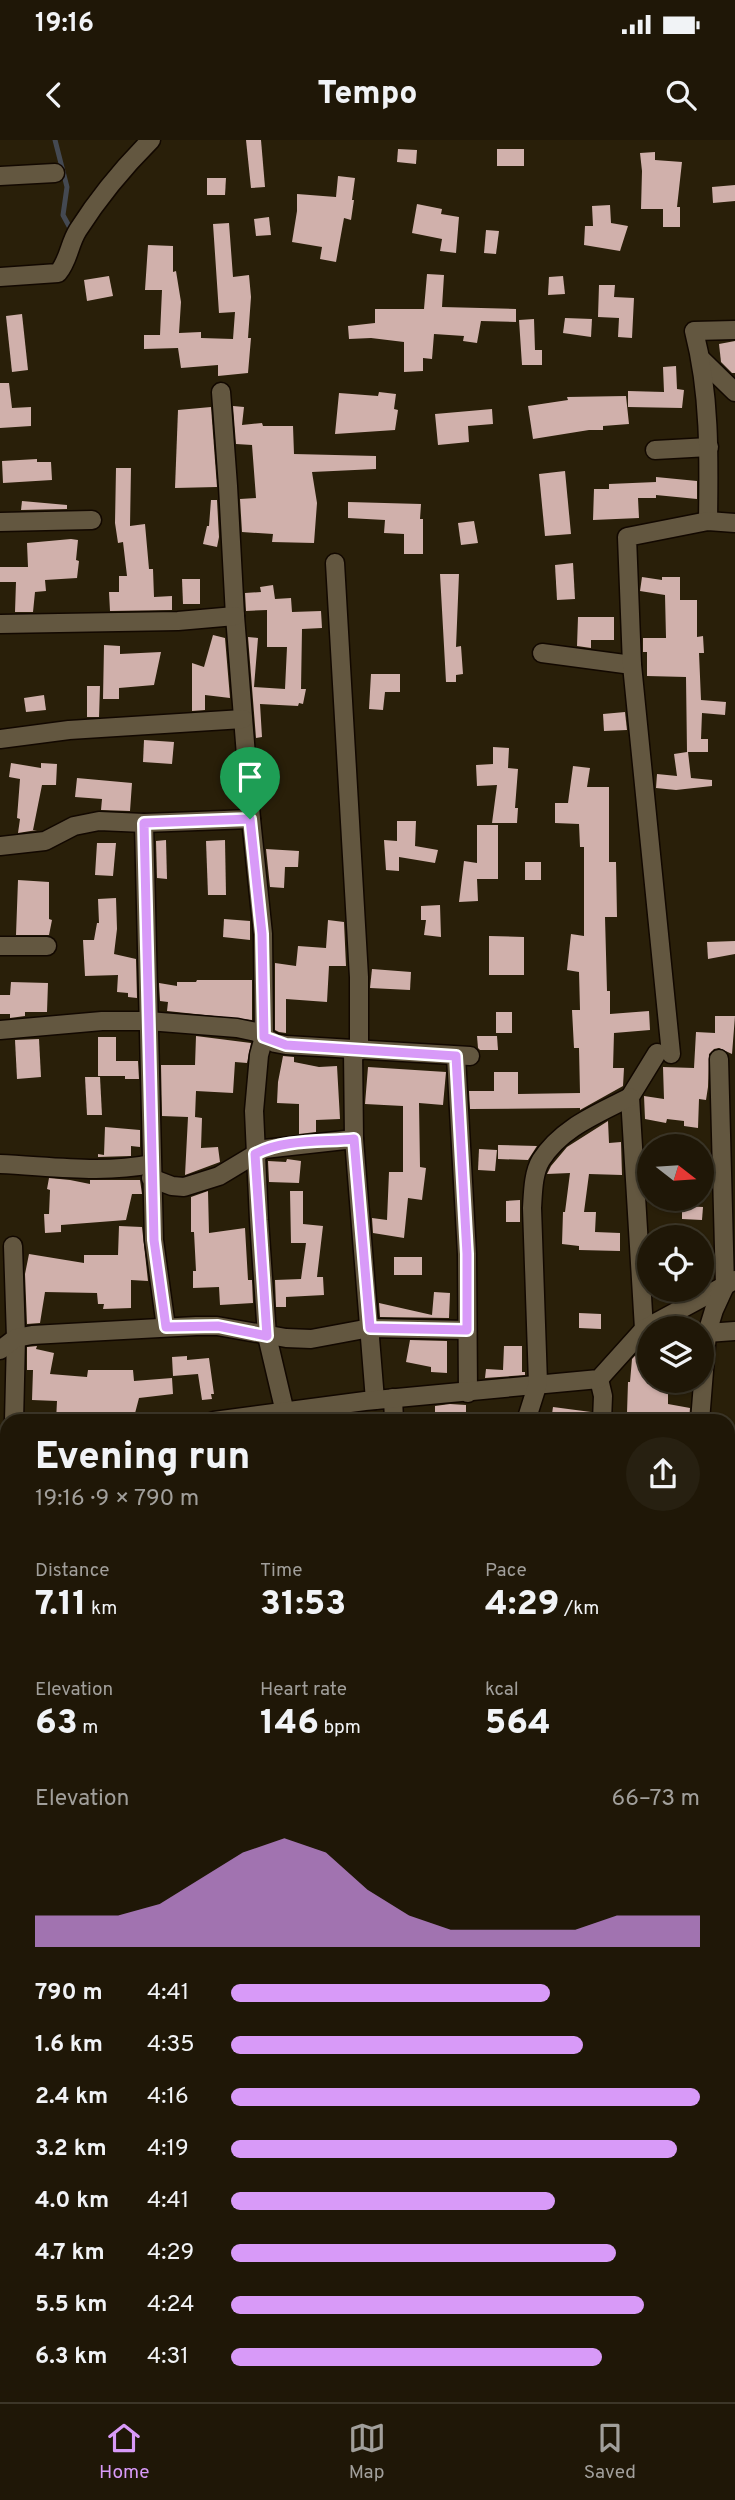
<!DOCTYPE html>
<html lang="en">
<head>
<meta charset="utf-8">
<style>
  body { margin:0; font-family:Overpass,sans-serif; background:#272011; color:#f1f3f6; height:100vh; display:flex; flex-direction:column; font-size:26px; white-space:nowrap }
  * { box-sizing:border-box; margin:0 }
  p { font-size:23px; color:#a19f9b }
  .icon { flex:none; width:38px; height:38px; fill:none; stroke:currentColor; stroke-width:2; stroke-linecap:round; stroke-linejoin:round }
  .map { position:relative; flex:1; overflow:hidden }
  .panel { position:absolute; left:0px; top:1274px; width:735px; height:989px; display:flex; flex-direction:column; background:#1f1707; border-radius:21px 21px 0 0; box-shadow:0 2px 5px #0004,0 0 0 2px #3c3628 }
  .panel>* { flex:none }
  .needle { width:46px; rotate:107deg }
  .controls { position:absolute; left:637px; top:994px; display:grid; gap:14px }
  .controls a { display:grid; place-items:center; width:77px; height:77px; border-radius:50%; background:#1f1707; box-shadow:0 2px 5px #0004,0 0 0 2px #3c3628; font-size:35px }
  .pin { position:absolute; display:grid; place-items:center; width:60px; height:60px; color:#fff; margin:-72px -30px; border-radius:50% 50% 50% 0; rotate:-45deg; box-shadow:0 0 7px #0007 }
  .pin .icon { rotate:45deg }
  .round { display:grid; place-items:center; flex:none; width:74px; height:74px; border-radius:37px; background:#272011 }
  .summary { display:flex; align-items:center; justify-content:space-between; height:119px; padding:0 35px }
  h1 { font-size:38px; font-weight:800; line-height:52px }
  .stats { display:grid; grid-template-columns:repeat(3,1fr); gap:10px; height:119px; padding:7px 35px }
  .stats div { display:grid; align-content:center }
  .stats b { font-size:35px; font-weight:800 }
  .stats small { font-size:19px; font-weight:400 }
  .stats p { font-size:19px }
  .chart { height:196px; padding:14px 35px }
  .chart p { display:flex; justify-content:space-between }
  .chart svg { width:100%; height:126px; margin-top:7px; fill:#d89af8; opacity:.7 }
  ul { padding:0 35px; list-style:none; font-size:23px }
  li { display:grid; grid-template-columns:112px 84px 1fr; align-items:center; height:52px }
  li i { height:18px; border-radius:9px; background:#d89af8 }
  .status { display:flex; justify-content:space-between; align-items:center; height:49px; padding:0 35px; background:#1f1707; direction:ltr }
  .status svg { height:19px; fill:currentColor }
  header { display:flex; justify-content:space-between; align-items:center; height:91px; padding:0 35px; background:#1f1707; font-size:32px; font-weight:800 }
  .menu { display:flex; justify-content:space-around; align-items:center; height:98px; border-top:2px solid #3c3628; background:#1f1707; font-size:19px; color:#a19f9b }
  .menu a { display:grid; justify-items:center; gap:4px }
  .menu .current { color:#d89af8 }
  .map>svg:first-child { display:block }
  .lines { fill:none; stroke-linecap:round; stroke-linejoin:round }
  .stream { stroke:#444952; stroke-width:5 }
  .building { fill:#d0b0ab }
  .minor-casing { stroke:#120800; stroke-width:21 }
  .minor { stroke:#635740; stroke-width:18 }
  .route-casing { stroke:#fff; stroke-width:14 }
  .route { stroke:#d89af8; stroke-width:9 }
</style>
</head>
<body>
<div class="status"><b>19:16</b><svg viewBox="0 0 49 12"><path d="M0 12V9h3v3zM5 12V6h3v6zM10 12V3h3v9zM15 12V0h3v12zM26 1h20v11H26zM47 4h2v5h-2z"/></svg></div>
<header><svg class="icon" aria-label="back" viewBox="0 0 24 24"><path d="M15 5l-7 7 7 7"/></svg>Tempo<svg class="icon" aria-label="search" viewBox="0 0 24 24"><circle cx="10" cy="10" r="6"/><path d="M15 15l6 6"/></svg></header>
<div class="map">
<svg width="735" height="2262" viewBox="0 0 735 2262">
  <rect width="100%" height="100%" fill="#291f09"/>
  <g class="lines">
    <path class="stream" d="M55 0 67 47 63 75 70 88"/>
  </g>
  <g class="building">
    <path d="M246 0H261L265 47 251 48Z"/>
    <path d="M398 9 417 10 416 24 397 22Z"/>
    <rect x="497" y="9" width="27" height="17"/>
    <path d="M655 12V20L682 22 677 67H680V87H663V69H641L642 31 640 13Z"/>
    <path d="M338 36 355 38 352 60H354L351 80 344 78 336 122 320 119 322 107 292 102 297 71V54L336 57Z"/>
    <path d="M207 38H226L225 55H207Z"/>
    <path d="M735 45V61L713 63 712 47Z"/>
    <path d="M417 64 442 69 441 74 459 77 456 113 440 111 442 99 412 93Z"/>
    <path d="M610 65 611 83 628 86 620 111 584 105 585 86H593L592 66Z"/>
    <path d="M269 77 271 95 256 96 254 79Z"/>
    <path d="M229 83 233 137 249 135 251 157 248 198H251L248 233 218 236V225L181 228 178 208 144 209V195H160L162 150H145L148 105 173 106V132L176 131 181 162 179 193 201 192V198L233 199 235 172 219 173 213 84Z"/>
    <path d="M486 90 499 91 496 114 484 113Z"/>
    <path d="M427 134 444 135 442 167 516 169V182L481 181 477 203 463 201 464 196 434 194 432 219 423 218V231L404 232V202L371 198 349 199 348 186 375 183V169H424Z"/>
    <path d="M109 136 113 156 87 161 84 140Z"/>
    <path d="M563 136 565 154 548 155 549 137Z"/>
    <path d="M599 145H615L614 157 634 158 632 198 618 197 619 178 598 177Z"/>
    <path d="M22 174 28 230 12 232 6 176Z"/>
    <path d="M565 178 592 179 591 197 563 193Z"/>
    <path d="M534 179 535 210H542V225H522L519 180Z"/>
    <path d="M735 201V233H732L721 222 719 204Z"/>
    <path d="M676 226 677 249 684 250 682 268 628 267V251L664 252 663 227Z"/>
    <path d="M0 243H9L12 268 31 267V286L0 288Z"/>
    <path d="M379 252 396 254 394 269 398 270 395 290 335 294 339 253 378 256Z"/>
    <path d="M626 256 629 284 603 286V290H589L533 299 528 266 568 260 567 257Z"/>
    <path d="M233 266 244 267 242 285 262 283 263 286H293L294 314 376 316V329L312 332 317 363 314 403 272 402 273 394 242 392 240 359 256 358 252 305 236 304Z"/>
    <path d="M211 267 217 347 175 348 178 270Z"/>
    <path d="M492 269 493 284 468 286 469 302 438 305 435 274Z"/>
    <path d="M37 319V322H51L52 340 3 343 2 321Z"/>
    <path d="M116 328H131L130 386 145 384 149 429H153L154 457 172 456V470L110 471 109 452H119V436H127L123 402 118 403 115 383Z"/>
    <path d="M565 331 571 394 545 396 539 334Z"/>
    <path d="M656 337 697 341V359L656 355V358H638L639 378 593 380 594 349H609V344L656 342Z"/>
    <path d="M211 360H217L219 397 217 407 203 404 207 386H209Z"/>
    <path d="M22 361 67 365V369L21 370Z"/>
    <path d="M348 362 421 364 420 379H423V414H404V394L384 393 385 380 348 378Z"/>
    <path d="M474 381 478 403 461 405 458 383Z"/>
    <path d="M71 399 78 400 76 420 79 421 77 438 45 440 46 451 35 452 33 472H15L16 442H0V427H28L27 403Z"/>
    <path d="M573 423 575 459 557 460 555 425Z"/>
    <path d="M440 434H459L456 507 461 506 463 534 456 535V542H446Z"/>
    <path d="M642 437 662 440V437H680V460H697V497L703 496 704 513H699L701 560 726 562 725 575 702 573 701 599H708V612H688L691 638 712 640V646L676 650 656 648 657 634 677 636 674 614 687 612 686 537 647 536V512H643V498H666L665 455 640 451Z"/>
    <path d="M182 439H200V464H183Z"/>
    <path d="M273 445 275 459 291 458 292 472 321 471 322 488 302 489 301 549H306L303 564 299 563 298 566 260 564 262 597 256 598 248 497 258 498 254 547 285 549 287 507H267V470L246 471 245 453 261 452 260 447Z"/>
    <path d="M578 477H614V500H591V508L577 506Z"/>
    <path d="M213 495 225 498 230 558 205 555V570L192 571V523L204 527Z"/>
    <path d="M104 505 120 506V514L161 512 154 545 119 548V559H103Z"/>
    <path d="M371 534H400V552H385L383 570 369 569Z"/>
    <path d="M87 546H100L99 577H87Z"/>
    <path d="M44 555 46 570 26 572 24 558Z"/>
    <path d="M625 572 627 590 604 591 603 574Z"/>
    <path d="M144 600 174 602 172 624 143 622Z"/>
    <path d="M493 607 509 608 508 628 518 629 515 668H518L517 683H492L497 645 477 646 476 625 493 624Z"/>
    <path d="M11 623 41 628V623L57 624 56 645H42L33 690H37L18 693 20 679 17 678 20 639 9 637Z"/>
    <path d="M573 626 590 628 587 647H609V722H616L617 777H605L607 851H610V874L649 871 650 890 614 893 613 928H624L623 946 580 970V968L470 969 469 951H494V932H518V954L580 953 579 908H574L572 870H580L579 832 567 830 571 794 584 796V707H580L579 684 555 683V663H568Z"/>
    <path d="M77 638 132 643 130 671 101 670 102 659 75 657Z"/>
    <path d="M397 681H416L415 706 438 710 435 723 399 717V731L386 730 384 700 397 701Z"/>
    <path d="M477 685H498V739H477L478 761 459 762 464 721 477 723Z"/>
    <path d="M166 700 167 739 157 738 156 701Z"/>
    <path d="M225 700 226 755H208L206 701Z"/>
    <path d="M97 703H116L113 736 95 735Z"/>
    <path d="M266 709 299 711 298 727H285L284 748 270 747Z"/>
    <rect x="525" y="722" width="16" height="18"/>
    <path d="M18 740 49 742V779L52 780 49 795H16Z"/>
    <path d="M116 758 117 789 114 814 136 819 137 858 128 857V853L117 852 118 835 85 836 83 800H94L97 783H99L98 759Z"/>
    <path d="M440 765 441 797 424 795 426 780H421V766Z"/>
    <path d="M224 779 250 781V800L223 797Z"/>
    <path d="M328 780 344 782 346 826H329L327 862 286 859V893L279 892 275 890V823L296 826 298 806 326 808Z"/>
    <path d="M489 796 524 797V835H489Z"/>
    <path d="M735 801V814L708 819 707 802Z"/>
    <path d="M372 829 411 832 410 850 370 848Z"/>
    <path d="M197 840H252V880L167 871 168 862 160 861 159 843 177 846V842H196Z"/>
    <path d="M11 842 48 843 47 872H25V876L10 878V874H0V855H10Z"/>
    <rect x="496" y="872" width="16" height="21"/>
    <path d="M715 876H735L732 914 719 908 714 909 709 914 708 947 706 960 699 959 698 988 684 986V981L667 979 666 983 645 979 644 956 664 959 663 927 694 928 696 892 715 893Z"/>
    <path d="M196 896 251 903 247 923 235 922 233 953 196 951 195 977 202 978 201 1008 218 1007 220 1022 185 1035 188 977 162 976 161 925H195Z"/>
    <path d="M477 896H497L498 910H480L478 908Z"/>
    <path d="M98 897H116V921H138L139 939H125V936H98Z"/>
    <path d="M39 899 41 937 17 939 15 900Z"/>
    <path d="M283 916 294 917V922L319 927 337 926 340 979 316 980V992L299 994V964L277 963 278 942Z"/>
    <path d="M368 927 446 932 443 965 419 963 420 1027 426 1028 422 1060 408 1058 404 1098 373 1093 372 1078 387 1080 389 1032H403V966L365 964Z"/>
    <path d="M85 937H100L102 975H87Z"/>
    <path d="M608 981 609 1003 621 1002 622 1035 589 1034 584 1072H596L595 1092 620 1093V1111L579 1110V1106L562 1104 563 1072H565L570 1033 547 1034 551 1026 567 1007Z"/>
    <path d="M105 987 140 990V1007L131 1006V1016L98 1017V1014L104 1015Z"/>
    <path d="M498 1005 537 1006 528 1020 498 1019Z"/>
    <path d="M479 1009 497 1010 495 1031 478 1030Z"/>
    <path d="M287 1019 301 1021 299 1043 269 1042 268 1021 286 1022Z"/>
    <path d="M49 1038 70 1040 90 1044V1040H140L142 1054H132L126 1080 61 1085V1092L45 1093 44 1074H49L50 1050 47 1049Z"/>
    <path d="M208 1051 209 1093 245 1088 248 1140H252L253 1163 220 1165 219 1147 193 1148V1131H196L194 1092H191V1057Z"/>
    <path d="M290 1051H303V1084L323 1086 317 1137H323L324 1155 286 1157V1167H276L275 1140 301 1139 306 1103H291Z"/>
    <path d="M520 1060V1082H506V1061Z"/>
    <path d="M682 1066 703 1067 702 1080 682 1079Z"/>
    <path d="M119 1086 142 1087 148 1141 131 1140V1168L103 1169 104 1164H98L97 1153 45 1152 40 1183 27 1184 25 1134 29 1114 84 1123V1115H118Z"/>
    <rect x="394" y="1117" width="28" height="18"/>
    <path d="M434 1152 450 1153 449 1178 380 1177 379 1163 432 1175Z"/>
    <path d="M579 1173 601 1174V1189L579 1188Z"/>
    <path d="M410 1200 447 1201V1233L431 1232V1227L406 1222Z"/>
    <path d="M646 1204H649V1243L668 1244V1264L690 1268 689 1281H650L651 1277 627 1273 628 1242H630L632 1219Z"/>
    <path d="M37 1206 36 1209 54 1213 50 1234 87 1237 88 1230H133L134 1241 172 1238 173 1254 139 1258 133 1281H56L57 1261 32 1260 33 1230H27V1207Z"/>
    <path d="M504 1206H522V1232H525V1235L485 1238 486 1229 503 1230Z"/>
    <path d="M187 1216V1220L209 1218 214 1254H211L212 1259 202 1260 198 1234 173 1236 172 1217Z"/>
    <path d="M450 1264 466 1265V1281H435V1266Z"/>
    <path d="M553 1267 591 1272V1281H551Z"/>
  </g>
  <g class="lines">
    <g class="minor-casing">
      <g id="minor">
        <path d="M0 36 55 33"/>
        <path d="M0 137 58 133C69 120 69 104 78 90 99 57 123 28 151 0"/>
        <path d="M701 219 735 252"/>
        <path d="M221 252 228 346 235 476 251 679 263 794 264 897 259 915 254 971 259 1080 267 1196 287 1281"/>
        <path d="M655 310 709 307"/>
        <path d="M708 381C709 317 710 253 694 191L735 190"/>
        <path d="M0 382 92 380"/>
        <path d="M335 423 359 837V911"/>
        <path d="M0 484 178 481 235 476"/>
        <path d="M542 513 632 525"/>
        <path d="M0 599 69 590 243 579"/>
        <path d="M144 683 154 1100 166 1187"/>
        <path d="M0 706 45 701 74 686 99 681 144 683 251 679"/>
        <path d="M0 806H47"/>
        <path d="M0 890 102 881H148L237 888 256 892 275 903 286 905 470 916"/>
        <path d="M353 910 354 999 375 1260"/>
        <path d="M671 914 632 525 627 397 708 381 735 383"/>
        <path d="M456 916 467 1114 468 1253"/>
        <path d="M0 1024C49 1026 103 1034 151 1024"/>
        <path d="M151 1038 172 1046 184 1047 219 1036 264 1009 354 999"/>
        <path d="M13 1106 16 1198 14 1281"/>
        <path d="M644 1189 630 957 657 913"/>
        <path d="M707 1193 735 1191"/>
        <path d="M0 1210 16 1198 32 1195 196 1186H217L286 1198 311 1199 370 1188 467 1190"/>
        <path d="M599 1239 603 1256 602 1281"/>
        <path d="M393 1258 394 1281"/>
        <path d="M214 1281 365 1261 599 1239 644 1189 735 1140"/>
        <path d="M526 1281 538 1243 532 1068C533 1053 533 1033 541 1020 562 987 598 974 630 957"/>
        <path d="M700 1281 707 1193 714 1170 725 1146 719 919"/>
        <path d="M728 1321 735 1322"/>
        <path d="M0 1334H7"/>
        <path d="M728 1433 735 1427"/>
        <path d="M4 1552 7 1404"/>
        <path d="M728 1559H735"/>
        <path d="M728 1707H735"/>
        <path d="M0 1773H7"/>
        <path d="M728 1916 735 1911"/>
        <path d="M0 1919 7 1917"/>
        <path d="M728 1983 735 1985"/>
        <path d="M311 2262V2256"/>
      </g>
    </g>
    <use href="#minor" class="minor"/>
  </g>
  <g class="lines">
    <g class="route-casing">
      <path id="route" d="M250 679 262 794 264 897 286 905 456 916 467 1114V1190L370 1188 354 999C323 1002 283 999 255 1014L267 1196 218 1186 166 1187 154 1100 144 683Z"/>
    </g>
    <use href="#route" class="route"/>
  </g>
</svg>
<div class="controls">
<a><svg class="needle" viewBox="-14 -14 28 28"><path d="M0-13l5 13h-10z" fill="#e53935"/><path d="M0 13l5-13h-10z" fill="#a19f9b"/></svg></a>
<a><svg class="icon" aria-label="locate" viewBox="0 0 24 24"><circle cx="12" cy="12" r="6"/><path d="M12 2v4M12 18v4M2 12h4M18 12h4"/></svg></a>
<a><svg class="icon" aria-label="layers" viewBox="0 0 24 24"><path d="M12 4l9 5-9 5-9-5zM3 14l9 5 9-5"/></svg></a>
</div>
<div class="pin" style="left:250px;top:679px;background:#1e9e55"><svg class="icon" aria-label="arrive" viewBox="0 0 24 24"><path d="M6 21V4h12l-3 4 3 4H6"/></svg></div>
<section class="panel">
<div class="summary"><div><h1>Evening run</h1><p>19:16 · 9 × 790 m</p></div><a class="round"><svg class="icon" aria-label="share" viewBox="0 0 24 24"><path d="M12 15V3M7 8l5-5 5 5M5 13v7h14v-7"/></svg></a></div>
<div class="stats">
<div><p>Distance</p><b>7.11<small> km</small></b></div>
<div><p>Time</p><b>31:53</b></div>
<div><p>Pace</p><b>4:29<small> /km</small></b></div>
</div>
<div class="stats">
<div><p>Elevation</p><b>63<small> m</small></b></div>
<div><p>Heart rate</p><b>146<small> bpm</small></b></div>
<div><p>kcal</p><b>564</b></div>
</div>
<div class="chart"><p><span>Elevation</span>66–73 m</p>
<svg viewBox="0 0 160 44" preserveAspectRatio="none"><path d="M0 44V33L10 33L20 33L30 29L40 20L50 11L60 6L70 11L80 24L90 33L100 38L110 38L120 38L130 38L140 33L150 33L160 33V44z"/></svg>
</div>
<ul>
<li><b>790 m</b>4:41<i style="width:68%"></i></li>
<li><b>1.6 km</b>4:35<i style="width:75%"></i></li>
<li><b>2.4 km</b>4:16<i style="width:100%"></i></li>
<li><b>3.2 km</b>4:19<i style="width:95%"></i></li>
<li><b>4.0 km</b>4:41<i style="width:69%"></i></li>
<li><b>4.7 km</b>4:29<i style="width:82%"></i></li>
<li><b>5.5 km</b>4:24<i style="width:88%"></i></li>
<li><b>6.3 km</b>4:31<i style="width:79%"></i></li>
</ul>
</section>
</div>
<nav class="menu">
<a class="current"><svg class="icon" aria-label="home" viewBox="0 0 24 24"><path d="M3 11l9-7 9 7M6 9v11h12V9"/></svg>Home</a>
<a><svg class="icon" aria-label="map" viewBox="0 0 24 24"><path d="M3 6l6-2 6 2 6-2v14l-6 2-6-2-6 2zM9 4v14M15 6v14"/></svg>Map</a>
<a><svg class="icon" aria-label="saved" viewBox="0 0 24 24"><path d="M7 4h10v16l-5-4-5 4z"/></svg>Saved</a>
</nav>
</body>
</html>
